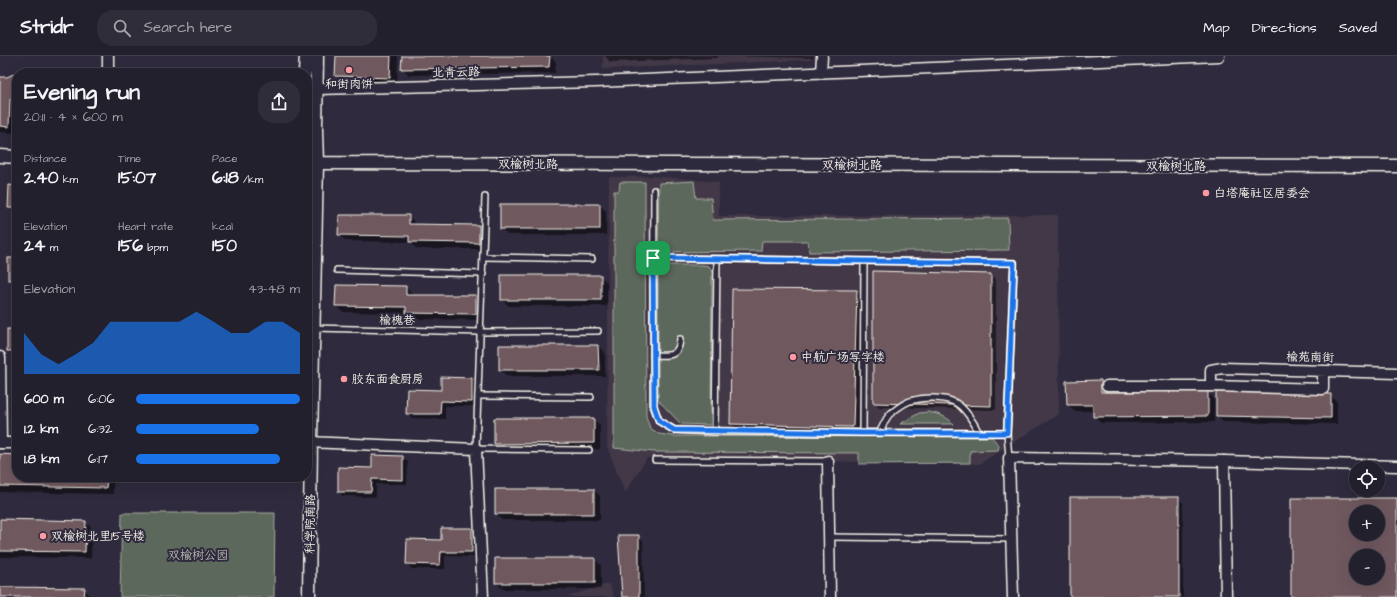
<!DOCTYPE html>
<html lang="en">
<head>
<meta charset="utf-8">
<style>
  body { margin:0; font-family:"Architects Daughter","LXGW WenKai TC",sans-serif; background:#2f2d3a; color:#f1f3f6; height:100vh; display:flex; flex-direction:column; font-size:15px; white-space:nowrap }
  * { box-sizing:border-box; margin:0 }
  p { font-size:13px; color:#a3a3aa }
  .icon { flex:none; width:22px; height:22px; fill:none; stroke:currentColor; stroke-width:2; stroke-linecap:round; stroke-linejoin:round }
  .map { position:relative; flex:1; overflow:hidden }
  .side { position:absolute; left:12px; top:12px; width:300px; height:414px; display:flex; flex-direction:column; background:#23202e; border-radius:16px; box-shadow:0 4px 16px #0002,0 0 0 1px #403e4a }
  .side>* { flex:none }
  .buttons { position:absolute; left:1349px; top:405px; display:grid; gap:8px }
  .buttons a { display:grid; place-items:center; width:36px; height:36px; border-radius:50%; background:#23202e; box-shadow:0 4px 16px #0002,0 0 0 1px #403e4a; font-size:20px }
  .pin { position:absolute; display:grid; place-items:center; width:34px; height:34px; color:#fff; margin:-17px; border-radius:8px; box-shadow:0 2px 6px #0006 }
  .round { display:grid; place-items:center; flex:none; width:42px; height:42px; border-radius:16px; background:#2f2d3a }
  .head { display:flex; align-items:center; justify-content:space-between; height:68px; padding:0 12px }
  h1 { font-size:22px; font-weight:800; line-height:30px }
  .stats { display:grid; grid-template-columns:repeat(3,1fr); gap:6px; height:68px; padding:4px 12px }
  .stats div { display:grid; align-content:center }
  .stats b { font-size:17px; font-weight:800 }
  .stats small { font-size:11px; font-weight:400 }
  .stats p { font-size:11px }
  .chart { height:112px; padding:8px 12px }
  .chart p { display:flex; justify-content:space-between }
  .chart svg { width:100%; height:72px; margin-top:4px; fill:#1a73e8; opacity:.7 }
  ul { padding:0 12px; list-style:none; font-size:13px }
  li { display:grid; grid-template-columns:64px 48px 1fr; align-items:center; height:30px }
  li i { height:10px; border-radius:5px; background:#1a73e8 }
  header { display:flex; align-items:center; gap:24px; box-sizing:border-box; height:56px; padding:0 20px; background:#23202e; border-bottom:1px solid #403e4a }
  header strong { font-size:19px }
  nav { display:flex; gap:22px; margin-inline-start:auto; font-size:14px }
  .search { width:280px; height:36px; background:#2f2d3a; display:flex; align-items:center; gap:10px; box-sizing:border-box; padding:0 14px; border-radius:16px; color:#a3a3aa; font-size:15px }
  .map>svg:first-child { display:block }
  .built { fill:#423847 }
  .green { fill:#5d675b; stroke:#a8aca2 }
  .shadow { fill:#0007 }
  .building { fill:#6f595e; stroke:#f4f1e8; fill-rule:evenodd }
  .lines { fill:none; stroke-linecap:round; stroke-linejoin:round }
  .service-casing { stroke:#f4f1e8; stroke-width:8 }
  .minor-casing { stroke:#f4f1e8; stroke-width:13 }
  .tertiary-casing { stroke:#f4f1e8; stroke-width:15 }
  .service { stroke:#2f2a3d; stroke-width:5 }
  .minor { stroke:#2f2a3d; stroke-width:10 }
  .tertiary { stroke:#2f2a3d; stroke-width:12 }
  .route-casing { stroke:#fff; stroke-width:8 }
  .route { stroke:#1a73e8; stroke-width:5 }
  .poi-dot { fill:#ff9aa2; stroke:#2f2a3d; stroke-width:1.5 }
  .labels { text-anchor:middle; stroke-width:4; stroke-linejoin:round; paint-order:stroke }
  .street-label { font-size:12px; fill:#f4f1e8; stroke:#2f2a3d }
  .poi-label { font-size:12px; fill:#f4f1e8; stroke:#2f2a3d; text-anchor:start }
  .park-label { font-size:12px; fill:#b8bab0; stroke:#2f2a3d }
</style>
</head>
<body>
<header>
<strong>Stridr</strong>
<div class="search"><svg class="icon" aria-label="search" viewBox="0 0 24 24"><circle cx="10" cy="10" r="6"/><path d="M15 15l6 6"/></svg>Search here</div>
<nav><a>Map</a><a>Directions</a><a>Saved</a></nav>
</header>
<div class="map">
<svg width="1397" height="541" viewBox="0 0 1397 541">
  <rect width="100%" height="100%" fill="#2f2a3d"/>
  <filter id="ink" filterUnits="userSpaceOnUse"><feTurbulence type="fractalNoise" baseFrequency=".025" numOctaves="2"/><feDisplacementMap in="SourceGraphic" scale="8" xChannelSelector="R" yChannelSelector="G"/><feConvolveMatrix kernelMatrix="1 2 1 2 8 2 1 2 1" color-interpolation-filters="sRGB"/></filter>
  <g filter="url(#ink)">
    <g class="built">
      <path d="M603 0H812L811 4 603 13Z"/>
      <path d="M654 120 719 126V160L1058 159 1059 358 979 408 647 402 625 437 607 391 609 121Z"/>
      <path d="M609 528 614 541H566L593 532Z"/>
    </g>
    <g class="green">
      <path d="M694 125 696 142H711L713 164 1008 162 1009 194 809 196 808 185H762L761 195 658 196 659 127Z"/>
      <path d="M620 126H645L646 360 650 372 659 378 672 380 992 381 999 390 998 394 970 395V407L859 408V397L654 396 614 392V135H619Z"/>
      <path d="M658 209H703L709 210 712 216 711 369 681 368 658 344Z"/>
      <path d="M928 356C939 358 946 360 954 368H900L919 357Z"/>
      <path d="M122 457H275L274 541H120Z"/>
    </g>
    <g class="shadow">
      <path d="M337 0H398L397 28 342 26 336 19Z"/>
      <path d="M403 0H550L556 6 555 17 409 19 402 12Z"/>
      <path d="M605 0H813V2L718 0V2L610 6Z"/>
      <path d="M17 18V49L15 77 0 76V22H7Z"/>
      <path d="M17 131V158H16L9 151Z"/>
      <path d="M599 149 606 155V179H508L501 173Z"/>
      <path d="M409 160 415 167V169L479 170 485 176V193H417L410 186 346 185 339 179Z"/>
      <path d="M17 203V230H15L9 224Z"/>
      <path d="M991 219 996 223V354L879 351 874 346Z"/>
      <path d="M600 220 607 226V250H509L502 244Z"/>
      <path d="M406 231 412 238V240H476L482 247V264L413 263 407 257 343 256 336 250Z"/>
      <path d="M857 235 863 241 859 377 737 374 731 368Z"/>
      <path d="M17 274V301H15L8 295Z"/>
      <path d="M500 290H598L605 296V320H507L500 313Z"/>
      <path d="M472 323 477 328 476 350H445V363L412 362 408 357 442 335Z"/>
      <path d="M1100 325 1107 332V337L1207 336 1214 343V366L1101 367 1094 361V355H1074L1068 349Z"/>
      <path d="M1330 339 1337 346V368L1223 366 1217 360Z"/>
      <path d="M594 363 600 370V393L502 394 495 387Z"/>
      <path d="M0 399 17 400V421H113V438L0 436Z"/>
      <path d="M403 401 408 406 407 428H376V441L343 440 339 436 373 413Z"/>
      <path d="M594 434 600 440V464H502L496 458Z"/>
      <path d="M1178 442 1183 447V541H1071Z"/>
      <path d="M0 464 85 466 92 472 91 502 0 501Z"/>
      <path d="M472 473 477 478 476 501 445 500V513H412L407 508 442 485Z"/>
      <path d="M638 480 643 485 644 541H623Z"/>
      <path d="M594 503 601 509V533H503L496 527Z"/>
      <path d="M0 532 84 533 91 541H0Z"/>
    </g>
    <g class="building">
      <path d="M336 0H391L390 22 335 20Z"/>
      <path d="M402 0H550L549 11 401 13Z"/>
      <path d="M22 14 24 17H17V39L10 43 9 71 0 70V21H7Z"/>
      <path d="M9 129 17 130V152H8Z"/>
      <rect x="500" y="148" width="100" height="25"/>
      <path d="M339 159H409V168L479 169V187L409 186V180L338 179Z"/>
      <rect x="8" y="202" width="9" height="22"/>
      <path d="M873 215 991 218V350L873 347Z"/>
      <rect x="501" y="219" width="100" height="25"/>
      <path d="M336 229 406 230V239H476V258L406 257V251L335 250Z"/>
      <path d="M732 233 857 234 853 371 730 368Z"/>
      <rect x="7" y="273" width="10" height="22"/>
      <path d="M499 289H598L599 314H499Z"/>
      <path d="M441 321 472 322V346L441 345 440 358H406L407 333 441 334Z"/>
      <path d="M1101 324V336L1208 335V360L1093 361V349H1067L1066 325Z"/>
      <path d="M1216 336 1331 338V362L1216 360Z"/>
      <path d="M494 362H594V387L494 388Z"/>
      <path d="M0 398 17 399V421H107L106 432 0 430Z"/>
      <path d="M372 399 403 400V424L372 423 371 436H338V411L372 412Z"/>
      <rect x="495" y="433" width="99" height="25"/>
      <rect x="1070" y="441" width="109" height="100"/>
      <path d="M1291 442H1397V541H1291ZM1356 456H1378V478H1356ZM1356 500H1378V522H1356Z"/>
      <path d="M0 463 86 465 85 496 0 495Z"/>
      <path d="M441 472H472V496H441L440 509 406 508 407 483 441 484Z"/>
      <path d="M618 479H639V541H622Z"/>
      <rect x="495" y="502" width="100" height="25"/>
      <path d="M0 531 85 532 84 541H0Z"/>
    </g>
    <g class="lines">
      <g class="service-casing">
        <g id="service">
          <path d="M654 134 653 350 659 365 674 374 715 376 1007 377"/>
          <path d="M485 141 476 393 589 394"/>
          <path d="M483 201 592 203"/>
          <path d="M653 202 1014 207 1007 377 1009 402"/>
          <path d="M337 214 483 218"/>
          <path d="M313 272 481 276 598 275"/>
          <path d="M653 299C669 300 679 301 680 283"/>
          <path d="M478 340 591 341"/>
          <path d="M715 376 717 204"/>
          <path d="M863 377 864 205"/>
          <path d="M879 377C883 371 885 363 890 358 896 353 906 345 914 344 925 341 943 341 954 346 964 350 975 368 979 377"/>
          <path d="M655 404 828 405"/>
          <path d="M829 481 1012 483"/>
        </g>
      </g>
      <g class="minor-casing">
        <g id="minor">
          <path d="M108 17V0"/>
          <path d="M821 17 822 0"/>
          <path d="M317 33 596 26 1219 0"/>
          <path d="M0 301 1 387"/>
          <path d="M1323 315V333L1211 330V314L1222 312 1397 317"/>
          <path d="M1107 330H1211"/>
          <path d="M307 386 476 393 483 541"/>
          <path d="M0 387H17"/>
          <path d="M828 405 830 541"/>
          <path d="M1224 405 1226 541"/>
          <path d="M1013 541 1009 402 1224 405 1397 410"/>
        </g>
      </g>
      <g class="tertiary-casing">
        <g id="tertiary">
          <path d="M305 17 306 0"/>
          <path d="M307 80 314 99"/>
          <path d="M0 100 17 101"/>
          <path d="M307 106 317 107 1397 110"/>
          <path d="M309 541 311 386 317 107 316 74 317 0"/>
        </g>
      </g>
      <use href="#service" class="service"/>
      <use href="#minor" class="minor"/>
      <use href="#tertiary" class="tertiary"/>
    </g>
  </g>
  <g class="lines" filter="url(#ink)">
    <g class="route-casing">
      <path id="route" d="M653 202 1014 207 1007 377H863L674 374 659 365 654 350Z"/>
    </g>
    <use href="#route" class="route"/>
  </g>
  <g class="poi-dot">
    <circle cx="349" cy="14" r="4"/>
    <circle cx="1206" cy="137" r="4"/>
    <circle cx="793" cy="301" r="4"/>
    <circle cx="344" cy="323" r="4"/>
    <circle cx="43" cy="480" r="4"/>
  </g>
  <g class="labels">
    <g class="street-label">
      <text transform="translate(456 16) rotate(-1)" y="4">北青云路</text>
      <text x="528" y="112">双榆树北路</text>
      <text x="852" y="113">双榆树北路</text>
      <text x="1176" y="114">双榆树北路</text>
      <text transform="translate(397 264) rotate(1)" y="4">榆槐巷</text>
      <text transform="translate(1310 301) rotate(1)" y="4">榆苑南街</text>
      <text transform="translate(310 468) rotate(-89)" y="4">科学院南路</text>
    </g>
    <g class="poi-label">
      <text x="349" y="32" text-anchor="middle">和街肉饼</text>
      <text x="1214" y="141">白塔庵社区居委会</text>
      <text x="801" y="305">中航广场写字楼</text>
      <text x="352" y="327">胶东面食厨房</text>
      <text x="51" y="484">双榆树北里15号楼</text>
    </g>
    <g class="park-label">
      <text x="198" y="503">双榆树公园</text>
    </g>
  </g>
</svg>
<div class="buttons">
<a><svg class="icon" aria-label="locate" viewBox="0 0 24 24"><circle cx="12" cy="12" r="6"/><path d="M12 2v4M12 18v4M2 12h4M18 12h4"/></svg></a>
<a>+</a>
<a>−</a>
</div>
<div class="pin" style="left:653px;top:202px;background:#1e9e55"><svg class="icon" aria-label="arrive" viewBox="0 0 24 24"><path d="M6 21V4h12l-3 4 3 4H6"/></svg></div>
<section class="side">
<div class="head"><div><h1>Evening run</h1><p>20:11 · 4 × 600 m</p></div><a class="round"><svg class="icon" aria-label="share" viewBox="0 0 24 24"><path d="M12 15V3M7 8l5-5 5 5M5 13v7h14v-7"/></svg></a></div>
<div class="stats">
<div><p>Distance</p><b>2.40<small> km</small></b></div>
<div><p>Time</p><b>15:07</b></div>
<div><p>Pace</p><b>6:18<small> /km</small></b></div>
</div>
<div class="stats">
<div><p>Elevation</p><b>24<small> m</small></b></div>
<div><p>Heart rate</p><b>156<small> bpm</small></b></div>
<div><p>kcal</p><b>150</b></div>
</div>
<div class="chart"><p><span>Elevation</span>43–48 m</p>
<svg viewBox="0 0 160 44" preserveAspectRatio="none"><path d="M0 44V19L10 32L20 38L30 32L40 25L50 12L60 12L70 12L80 12L90 12L100 6L110 12L120 19L130 19L140 12L150 12L160 19V44z"/></svg>
</div>
<ul>
<li><b>600 m</b>6:06<i style="width:100%"></i></li>
<li><b>1.2 km</b>6:32<i style="width:75%"></i></li>
<li><b>1.8 km</b>6:17<i style="width:88%"></i></li>
</ul>
</section>
</div>
</body>
</html>
